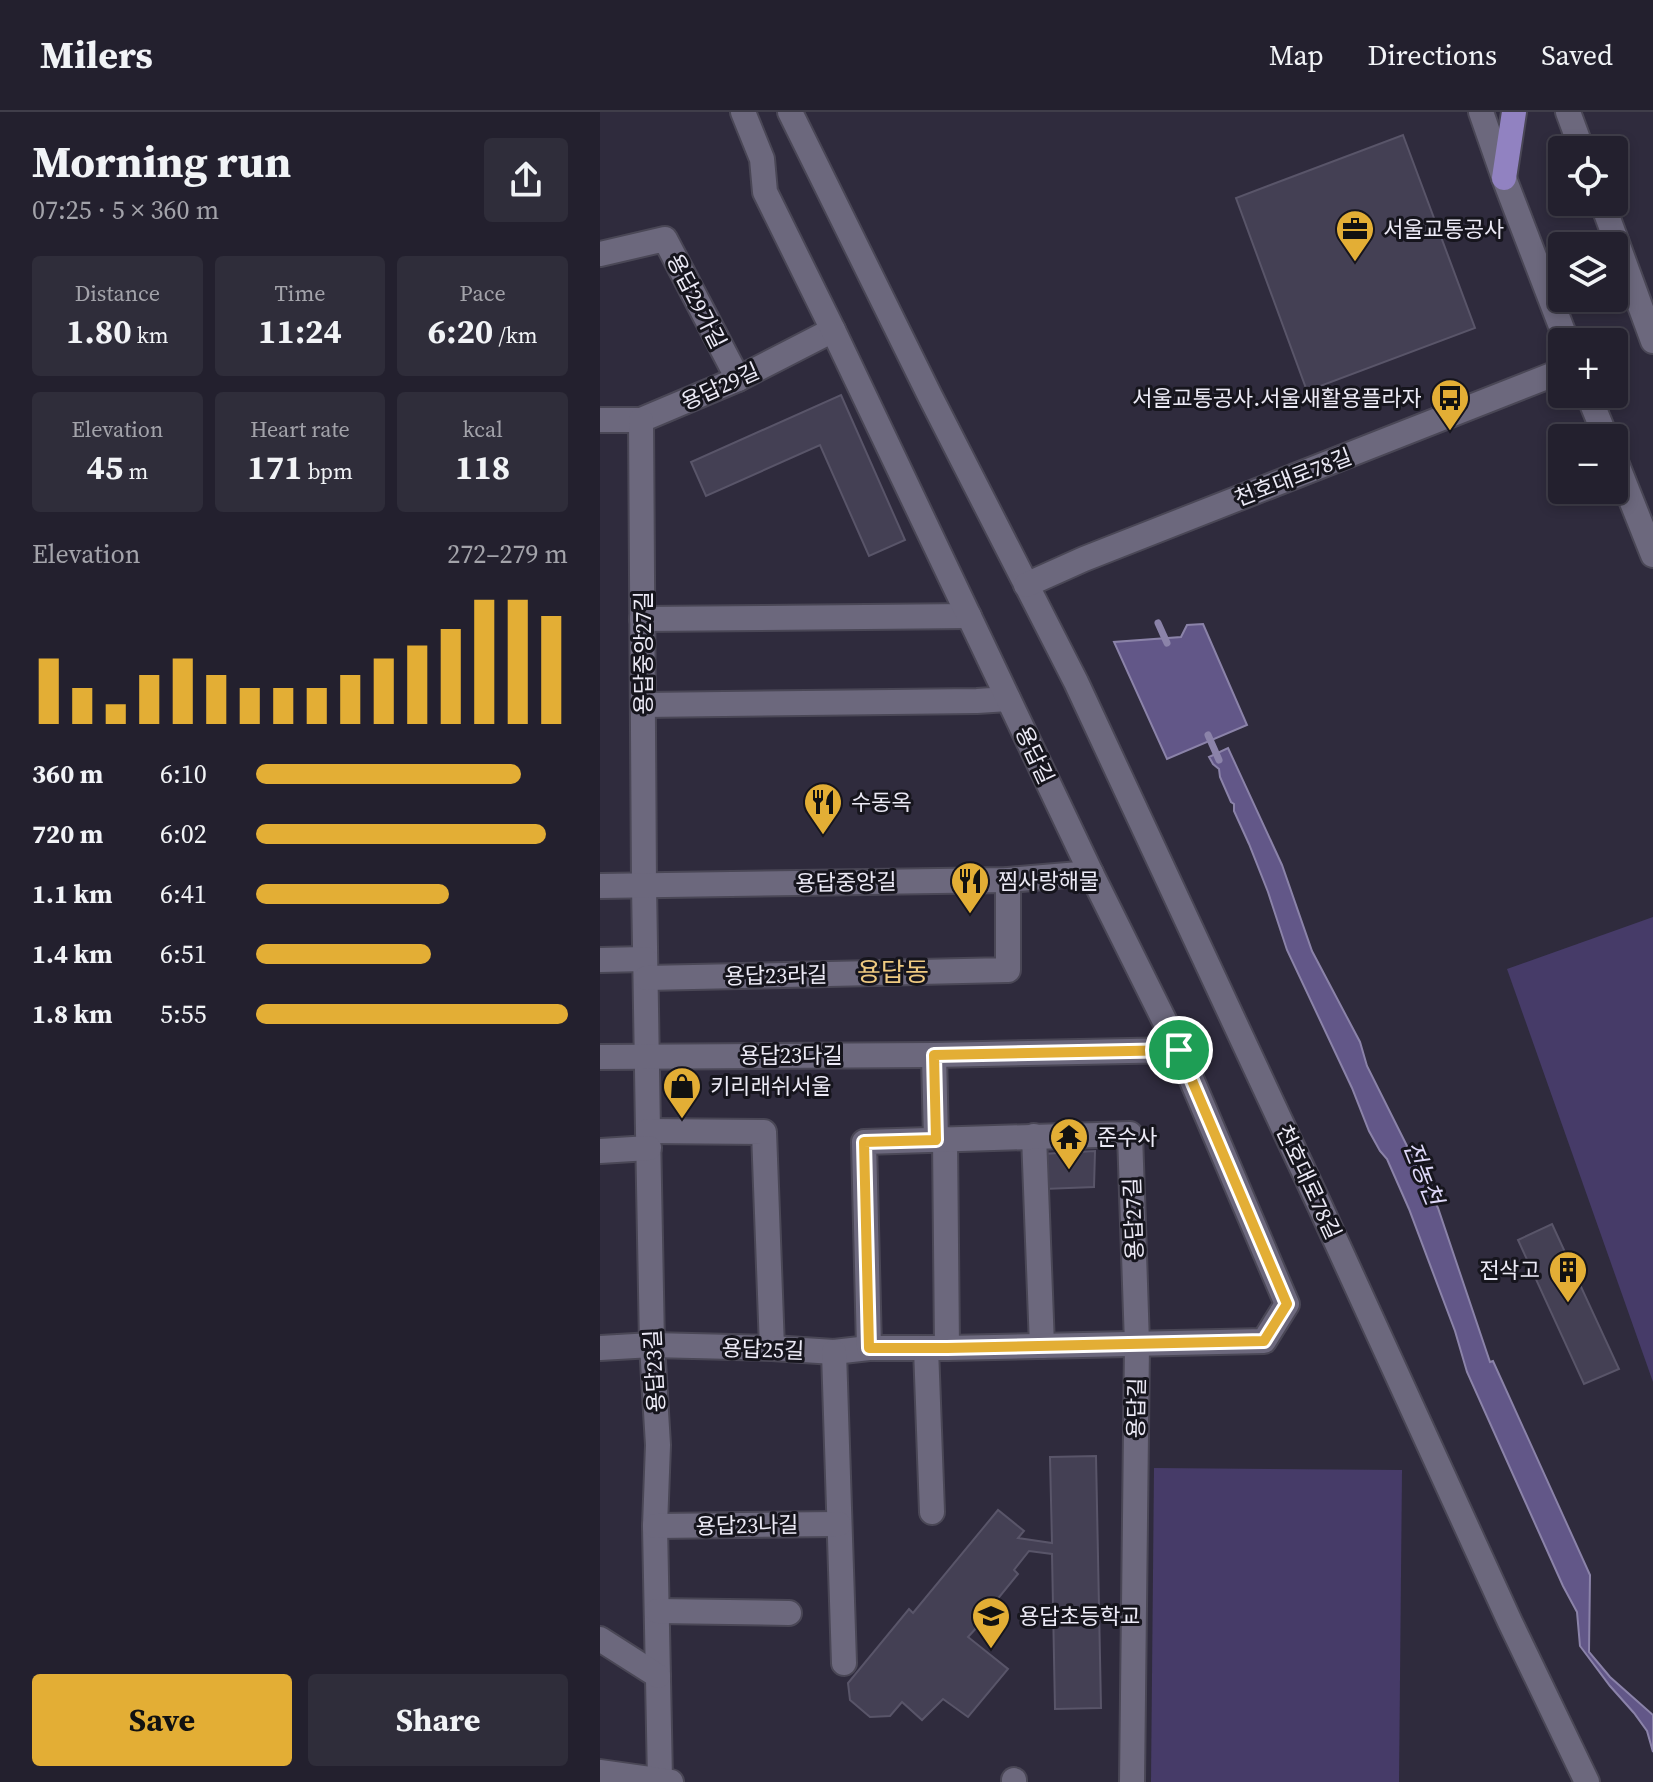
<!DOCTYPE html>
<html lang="en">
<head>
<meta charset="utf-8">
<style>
  body { margin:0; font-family:"Source Serif 4","Noto Sans KR",serif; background:#2f2d3a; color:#f1f3f6; height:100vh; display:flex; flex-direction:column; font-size:30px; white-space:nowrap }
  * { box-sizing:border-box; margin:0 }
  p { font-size:26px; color:#a3a3aa }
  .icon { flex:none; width:44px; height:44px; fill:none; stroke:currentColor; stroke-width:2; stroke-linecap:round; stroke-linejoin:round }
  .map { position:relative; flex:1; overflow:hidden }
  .side { display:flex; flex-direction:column; background:#23202e; width:600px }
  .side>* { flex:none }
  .fabs { position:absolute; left:948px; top:24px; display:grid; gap:16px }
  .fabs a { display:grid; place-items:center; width:80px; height:80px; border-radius:8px; background:#23202e; box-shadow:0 4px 12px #0003,0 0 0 2px #403e4a; font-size:40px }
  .pin { position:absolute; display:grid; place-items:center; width:68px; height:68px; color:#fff; margin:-34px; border:4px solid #fff; border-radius:50%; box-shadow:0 2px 8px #0007 }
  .round { display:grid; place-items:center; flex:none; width:84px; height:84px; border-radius:8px; background:#2f2d3a }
  .overview { display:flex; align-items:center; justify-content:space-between; height:136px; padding:0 32px }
  h1 { font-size:44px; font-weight:700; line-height:60px }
  .metrics { display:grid; grid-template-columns:repeat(3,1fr); gap:12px; height:136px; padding:8px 32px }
  .metrics div { display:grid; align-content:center; border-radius:8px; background:#2f2d3a; text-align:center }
  .metrics b { font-size:34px; font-weight:700 }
  .metrics small { font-size:22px; font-weight:400 }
  .metrics p { font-size:22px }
  .chart { height:224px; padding:16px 32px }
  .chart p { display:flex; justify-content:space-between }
  .chart svg { width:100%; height:144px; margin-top:8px; stroke:#e3ae35; stroke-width:6 }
  .cta { display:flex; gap:16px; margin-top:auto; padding:16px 32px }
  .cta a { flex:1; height:92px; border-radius:8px; background:#e3ae35; color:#111; font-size:32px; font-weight:700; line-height:92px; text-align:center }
  .cta a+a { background:#2f2d3a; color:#f1f3f6 }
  ul { padding:0 32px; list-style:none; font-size:26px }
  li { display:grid; grid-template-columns:128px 96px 1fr; align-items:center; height:60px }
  li i { height:20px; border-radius:10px; background:#e3ae35 }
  header { display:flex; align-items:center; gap:48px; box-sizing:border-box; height:112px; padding:0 40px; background:#23202e; border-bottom:2px solid #403e4a }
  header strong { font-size:38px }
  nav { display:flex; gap:44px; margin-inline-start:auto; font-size:28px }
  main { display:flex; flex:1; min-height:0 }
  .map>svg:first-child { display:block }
  .green { fill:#463b68 }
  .water { fill:#625788; stroke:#8b83a9; stroke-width:2 }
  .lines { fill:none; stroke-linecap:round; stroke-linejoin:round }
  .stream { stroke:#8b83a9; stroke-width:7 }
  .building { fill:#444054; stroke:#595569; stroke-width:2 }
  .minor-casing { stroke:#4a4756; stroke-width:28 }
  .major-casing { stroke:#4a4756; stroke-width:28 }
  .minor { stroke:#6c687d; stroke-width:24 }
  .major { stroke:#9182c1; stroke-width:24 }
  .route-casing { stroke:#fff; stroke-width:16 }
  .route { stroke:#e3ae35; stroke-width:10 }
  .labels { text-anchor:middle; stroke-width:6; stroke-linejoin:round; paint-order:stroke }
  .poi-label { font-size:22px; fill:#eceaf6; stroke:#16151d; text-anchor:start }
  .street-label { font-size:22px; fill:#eceaf6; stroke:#16151d }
  .water-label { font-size:24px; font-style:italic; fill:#ded8f8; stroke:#16151d }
  .quarter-label { font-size:26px; fill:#efca81; stroke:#16151d }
</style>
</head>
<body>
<header>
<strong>Milers</strong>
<nav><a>Map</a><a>Directions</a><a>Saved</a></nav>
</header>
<main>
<section class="side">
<div class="overview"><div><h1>Morning run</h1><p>07:25 · 5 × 360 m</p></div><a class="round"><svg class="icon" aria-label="share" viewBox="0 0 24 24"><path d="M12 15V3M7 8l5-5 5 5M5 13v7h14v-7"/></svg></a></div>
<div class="metrics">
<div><p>Distance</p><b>1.80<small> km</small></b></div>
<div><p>Time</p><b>11:24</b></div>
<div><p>Pace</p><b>6:20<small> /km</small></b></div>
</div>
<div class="metrics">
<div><p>Elevation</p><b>45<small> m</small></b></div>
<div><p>Heart rate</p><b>171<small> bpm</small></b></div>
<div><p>kcal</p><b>118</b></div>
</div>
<div class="chart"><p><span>Elevation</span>272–279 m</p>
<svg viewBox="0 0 160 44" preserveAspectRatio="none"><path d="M5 44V24M15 44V33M25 44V38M35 44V29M45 44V24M55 44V29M65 44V33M75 44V33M85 44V33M95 44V29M105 44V24M115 44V20M125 44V15M135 44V6M145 44V6M155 44V11"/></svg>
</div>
<ul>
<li><b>360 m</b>6:10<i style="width:85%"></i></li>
<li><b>720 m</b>6:02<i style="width:93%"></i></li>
<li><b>1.1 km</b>6:41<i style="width:62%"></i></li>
<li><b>1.4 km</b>6:51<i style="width:56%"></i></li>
<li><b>1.8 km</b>5:55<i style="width:100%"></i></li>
</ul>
<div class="cta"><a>Save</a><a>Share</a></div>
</section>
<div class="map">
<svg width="1053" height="1670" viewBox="0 0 1053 1670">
  <rect width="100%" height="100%" fill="#2f2b3d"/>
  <g class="green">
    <path d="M1053 805V1270L907 857Z"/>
    <path d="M554 1356 802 1358 799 1670H551Z"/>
  </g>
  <g class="water">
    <path d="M603 512 647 613 567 647 514 530 581 525 587 513Z"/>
    <path d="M628 636 682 753 712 839 760 930 767 954 838 1096 890 1250 893 1249 990 1463 989 1540 1010 1565 1053 1603V1640L1047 1619 1034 1601 1010 1574 980 1534 977 1500 963 1474 867 1260 855 1219 809 1097 787 1047 780 1039 769 1019 752 976 687 838 668 780 649 732 634 699V692L631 690 620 665 619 657 613 652 609 645Z"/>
  </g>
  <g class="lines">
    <g class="stream">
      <path d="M558 511 567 531"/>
      <path d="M608 623 619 648"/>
    </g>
  </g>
  <g class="building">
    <path d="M803 23 875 216 707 279 636 86Z"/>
    <path d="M241 283 305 428 269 444 220 333 106 384 91 350Z"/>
    <path d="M495 1039 494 1075 444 1077 442 1042Z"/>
    <path d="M952 1112 1019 1257 984 1272 918 1128Z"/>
    <path d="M496 1344 501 1596 455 1597 452 1442 429 1439 414 1458 418 1462 378 1511 379 1513 368 1525 408 1557 368 1605 343 1587 322 1608 302 1590 290 1604 270 1605 250 1588 248 1571 309 1497 313 1501 398 1398 424 1419 418 1426 452 1431 450 1345Z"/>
  </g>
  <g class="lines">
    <g class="minor-casing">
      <g id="minor">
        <path d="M190 0 330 284 476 570 719 1092 910 1510 987 1670"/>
        <path d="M881 0 904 66 967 230"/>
        <path d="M968 0 982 38"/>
        <path d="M1002 90 1053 229"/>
        <path d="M0 142 65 127 138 267"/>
        <path d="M988 282 1006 326"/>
        <path d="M0 308H41L138 267 233 218"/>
        <path d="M41 308 44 773 48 1019 52 1233 58 1333 55 1414 60 1668"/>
        <path d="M1014 345 1053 443"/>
        <path d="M426 473 484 447 962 259"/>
        <path d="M42 507 369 504"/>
        <path d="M43 593 377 589 408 587"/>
        <path d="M0 774 408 768 491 761"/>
        <path d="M0 848 45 847"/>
        <path d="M46 866 408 858V768"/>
        <path d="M334 943 336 1028"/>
        <path d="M0 945 334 943 579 938"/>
        <path d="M48 1019 164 1020 172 1236"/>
        <path d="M434 1024 442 1234"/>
        <path d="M345 1027 347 1236"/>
        <path d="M0 1039 49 1036"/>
        <path d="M0 1236 52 1233 172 1236 234 1240 269 1236H347L664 1229 687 1192 579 938 491 761 233 218 165 80 162 47 143 0"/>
        <path d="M269 1236 264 1030 530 1022 537 1232 532 1670"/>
        <path d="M326 1236 332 1400"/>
        <path d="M234 1240 244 1551"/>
        <path d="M55 1414 239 1412"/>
        <path d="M57 1499 189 1501"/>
        <path d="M0 1527 58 1564"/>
        <path d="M0 1660 71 1670"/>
        <path d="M414 1670V1668"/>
      </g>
    </g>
    <g class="major-casing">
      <path id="major" d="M904 66 914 0"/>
    </g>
    <use href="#minor" class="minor"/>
    <use href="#major" class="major"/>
  </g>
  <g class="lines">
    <g class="route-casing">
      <path id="route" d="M579 938 687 1192 664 1229 347 1236H269L264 1030 336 1028 334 943Z"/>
    </g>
    <use href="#route" class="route"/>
  </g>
  <defs>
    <g id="office-pin" transform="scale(2)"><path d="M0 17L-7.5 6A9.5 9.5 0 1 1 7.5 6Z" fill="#e3ae35" stroke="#16151d"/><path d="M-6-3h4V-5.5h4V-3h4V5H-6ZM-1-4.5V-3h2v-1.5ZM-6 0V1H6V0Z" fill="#111"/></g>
    <g id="bus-pin" transform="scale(2)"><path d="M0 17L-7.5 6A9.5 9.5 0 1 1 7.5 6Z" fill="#e3ae35" stroke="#16151d"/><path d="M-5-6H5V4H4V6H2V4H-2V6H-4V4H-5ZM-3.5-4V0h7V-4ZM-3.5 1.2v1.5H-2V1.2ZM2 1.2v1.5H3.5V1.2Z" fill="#111"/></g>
    <g id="restaurant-pin" transform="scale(2)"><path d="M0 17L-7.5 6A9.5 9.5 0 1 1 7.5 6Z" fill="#e3ae35" stroke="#16151d"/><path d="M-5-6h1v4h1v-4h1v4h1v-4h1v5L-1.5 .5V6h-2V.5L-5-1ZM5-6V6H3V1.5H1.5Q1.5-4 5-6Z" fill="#111"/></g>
    <g id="shop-pin" transform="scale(2)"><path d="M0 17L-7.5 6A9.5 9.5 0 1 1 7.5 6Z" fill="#e3ae35" stroke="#16151d"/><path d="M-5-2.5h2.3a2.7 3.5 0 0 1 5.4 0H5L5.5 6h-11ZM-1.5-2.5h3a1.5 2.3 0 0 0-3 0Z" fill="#111"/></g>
    <g id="temple-pin" transform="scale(2)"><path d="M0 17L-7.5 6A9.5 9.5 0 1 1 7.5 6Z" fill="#e3ae35" stroke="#16151d"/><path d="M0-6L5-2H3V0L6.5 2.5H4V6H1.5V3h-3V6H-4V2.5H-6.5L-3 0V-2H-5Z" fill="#111"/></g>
    <g id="building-pin" transform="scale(2)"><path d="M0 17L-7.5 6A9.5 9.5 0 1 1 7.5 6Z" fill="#e3ae35" stroke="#16151d"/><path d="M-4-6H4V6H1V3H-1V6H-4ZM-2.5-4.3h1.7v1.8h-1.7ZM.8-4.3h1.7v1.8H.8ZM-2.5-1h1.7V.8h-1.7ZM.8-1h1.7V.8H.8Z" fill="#111"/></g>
    <g id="school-pin" transform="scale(2)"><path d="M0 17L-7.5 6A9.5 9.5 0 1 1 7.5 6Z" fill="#e3ae35" stroke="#16151d"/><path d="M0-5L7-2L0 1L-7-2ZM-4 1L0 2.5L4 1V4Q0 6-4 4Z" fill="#111"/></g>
  </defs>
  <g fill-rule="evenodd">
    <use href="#office-pin" x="755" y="117"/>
    <use href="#bus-pin" x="850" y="286"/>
    <use href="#restaurant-pin" x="223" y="690"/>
    <use href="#restaurant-pin" x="370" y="769"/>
    <use href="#shop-pin" x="82" y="974"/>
    <use href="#temple-pin" x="469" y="1025"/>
    <use href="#building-pin" x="968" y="1158"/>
    <use href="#school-pin" x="391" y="1504"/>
  </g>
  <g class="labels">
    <g class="poi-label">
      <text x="783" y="125">서울교통공사</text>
      <text x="822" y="294" text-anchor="end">서울교통공사.서울새활용플라자</text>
      <text x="251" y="698">수동옥</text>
      <text x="398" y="777">찜사랑해물</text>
      <text x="110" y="982">키리래쉬서울</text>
      <text x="497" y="1033">준수사</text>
      <text x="940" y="1166" text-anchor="end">전삭고</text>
      <text x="419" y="1512">용답초등학교</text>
    </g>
    <g class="street-label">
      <text transform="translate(97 189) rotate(63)" y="8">용답29가길</text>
      <text transform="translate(120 274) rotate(-24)" y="8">용답29길</text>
      <text transform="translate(693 365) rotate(-21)" y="8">천호대로78길</text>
      <text transform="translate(43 541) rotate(-90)" y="8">용답중앙27길</text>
      <text transform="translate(435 643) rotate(65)" y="8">용답길</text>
      <text transform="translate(246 770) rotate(-1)" y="8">용답중앙길</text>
      <text transform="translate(176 863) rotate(-1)" y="8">용답23라길</text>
      <text x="191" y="951">용답23다길</text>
      <text transform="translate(709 1070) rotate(65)" y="8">천호대로78길</text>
      <text transform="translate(533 1107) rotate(-92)" y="8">용답27길</text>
      <text transform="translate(163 1237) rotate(2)" y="8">용답25길</text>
      <text transform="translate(54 1259) rotate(-93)" y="8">용답23길</text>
      <text transform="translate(536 1296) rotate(-89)" y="8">용답길</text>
      <text transform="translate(147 1413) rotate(-1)" y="8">용답23나길</text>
    </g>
    <g class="water-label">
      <text transform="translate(823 1061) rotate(68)" y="8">전농천</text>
    </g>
    <g class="quarter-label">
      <text x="293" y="869">용답동</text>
    </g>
  </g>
</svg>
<div class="fabs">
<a><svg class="icon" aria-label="locate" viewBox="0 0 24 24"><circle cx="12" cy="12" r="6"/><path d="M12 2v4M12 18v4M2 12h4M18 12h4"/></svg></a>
<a><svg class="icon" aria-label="layers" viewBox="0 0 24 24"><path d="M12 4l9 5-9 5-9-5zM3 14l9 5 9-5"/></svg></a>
<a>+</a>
<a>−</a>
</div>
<div class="pin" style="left:579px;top:938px;background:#1e9e55"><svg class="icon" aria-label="arrive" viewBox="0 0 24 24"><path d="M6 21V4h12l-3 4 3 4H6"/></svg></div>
</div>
</main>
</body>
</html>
